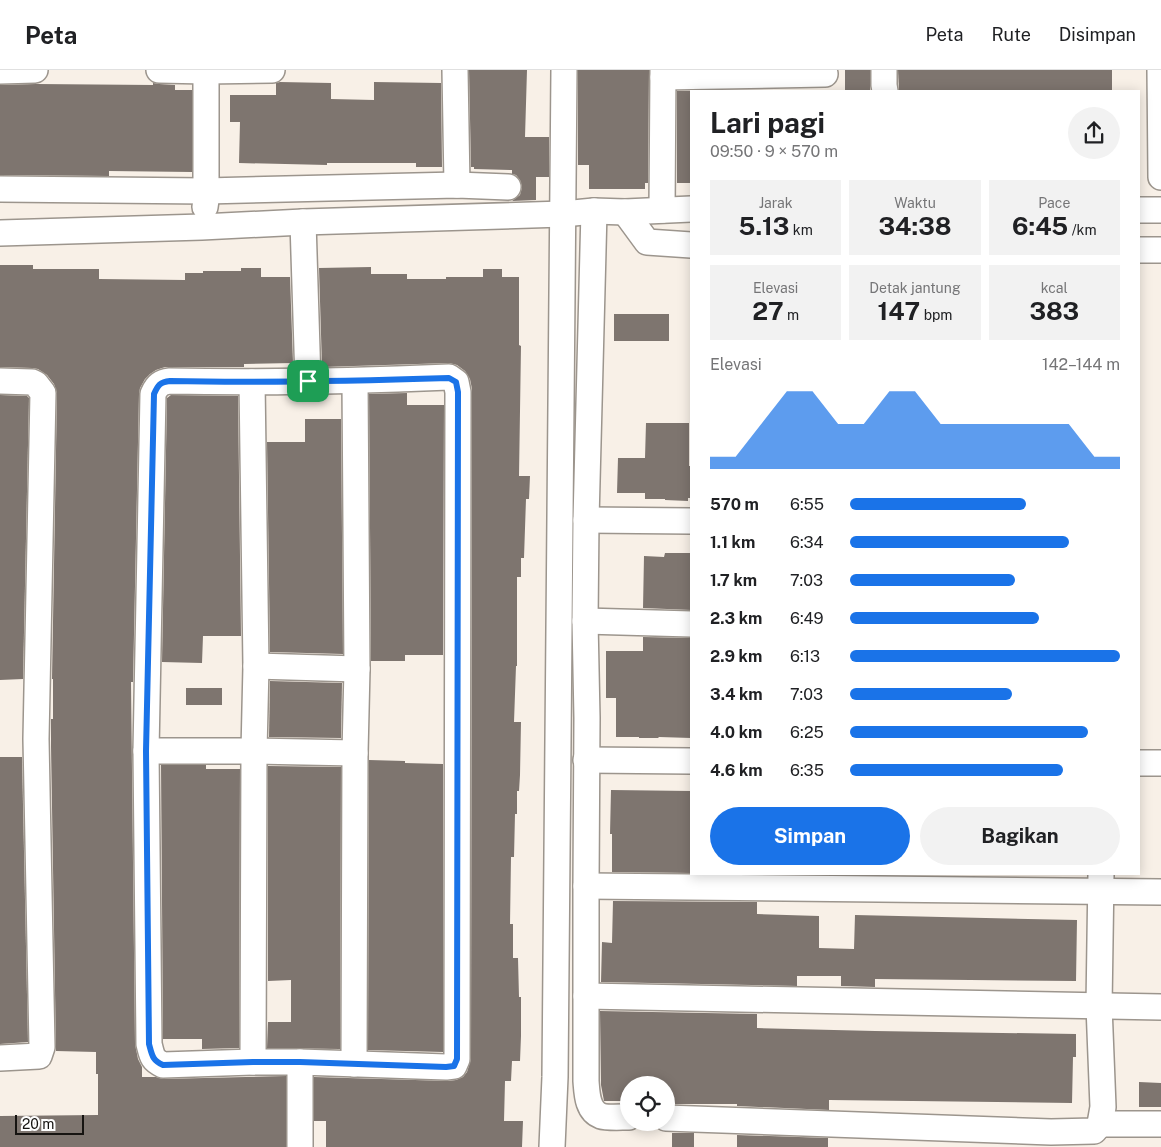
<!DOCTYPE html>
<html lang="id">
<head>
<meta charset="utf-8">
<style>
  body { margin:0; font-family:"Public Sans",sans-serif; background:#f2f2f2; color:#202124; height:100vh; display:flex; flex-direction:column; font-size:19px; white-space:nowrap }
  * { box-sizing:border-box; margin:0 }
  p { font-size:16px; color:#757577 }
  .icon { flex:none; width:28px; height:28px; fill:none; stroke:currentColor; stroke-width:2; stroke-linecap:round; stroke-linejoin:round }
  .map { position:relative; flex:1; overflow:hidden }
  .side { position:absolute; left:690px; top:20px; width:450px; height:785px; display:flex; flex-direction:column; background:#fff; border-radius:0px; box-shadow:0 2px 12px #0003 }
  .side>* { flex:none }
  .tools { position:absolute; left:620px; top:1006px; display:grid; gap:10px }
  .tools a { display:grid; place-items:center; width:55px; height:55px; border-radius:50%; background:#fff; box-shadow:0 2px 12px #0003; font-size:25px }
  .scale { position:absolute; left:15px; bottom:12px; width:69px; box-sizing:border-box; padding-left:5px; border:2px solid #161411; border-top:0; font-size:14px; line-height:18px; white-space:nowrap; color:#161411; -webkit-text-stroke:4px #fff; paint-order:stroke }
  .pin { position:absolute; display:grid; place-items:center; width:42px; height:42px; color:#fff; margin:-21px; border-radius:10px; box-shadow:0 2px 8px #0006 }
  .round { display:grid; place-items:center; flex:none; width:52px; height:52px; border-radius:26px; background:#f2f2f2 }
  .overview { display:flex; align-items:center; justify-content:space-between; height:85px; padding:0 20px }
  h1 { font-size:28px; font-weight:700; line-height:38px }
  .figures { display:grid; grid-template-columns:repeat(3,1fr); gap:8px; height:85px; padding:5px 20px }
  .figures div { display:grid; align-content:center; border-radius:0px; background:#f2f2f2; text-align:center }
  .figures b { font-size:25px; font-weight:700 }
  .figures small { font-size:14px; font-weight:400 }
  .figures p { font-size:14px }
  .chart { height:140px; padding:10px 20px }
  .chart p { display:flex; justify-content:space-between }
  .chart svg { width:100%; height:90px; margin-top:5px; fill:#1a73e8; opacity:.7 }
  .button { display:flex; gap:10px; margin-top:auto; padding:10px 20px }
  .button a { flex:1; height:58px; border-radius:30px; background:#1a73e8; color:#fff; font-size:20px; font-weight:700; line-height:58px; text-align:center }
  .button a+a { background:#f2f2f2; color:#202124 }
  ul { padding:0 20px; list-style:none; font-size:16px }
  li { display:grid; grid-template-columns:80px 60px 1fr; align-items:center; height:38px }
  li i { height:12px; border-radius:6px; background:#1a73e8 }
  header { display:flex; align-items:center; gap:30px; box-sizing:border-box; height:70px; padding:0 25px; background:#fff; border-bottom:1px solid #e0e0e0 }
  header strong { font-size:24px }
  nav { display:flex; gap:28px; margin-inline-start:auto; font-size:18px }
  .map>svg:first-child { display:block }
  .building { fill:#7e756f }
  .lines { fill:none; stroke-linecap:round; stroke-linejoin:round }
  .street-casing { stroke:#9c958d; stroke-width:28 }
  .street { stroke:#fff; stroke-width:25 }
  .route-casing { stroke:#fff; stroke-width:10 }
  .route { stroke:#1a73e8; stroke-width:6 }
</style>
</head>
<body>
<header>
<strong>Peta</strong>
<nav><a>Peta</a><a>Rute</a><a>Disimpan</a></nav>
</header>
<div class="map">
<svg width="1161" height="1077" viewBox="0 0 1161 1077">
  <rect width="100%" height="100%" fill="#f8f0e7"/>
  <g class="building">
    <path d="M469 0H527L525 67H549V107H536V130L512 131 520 125 522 117 520 110 516 105 512 104V100L474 99V97H471Z"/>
    <path d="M578 0H649L648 113H645V119H589V95H578Z"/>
    <rect x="845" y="0" width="25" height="21"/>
    <path d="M898 0H1112V21H899Z"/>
    <path d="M280 12 331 13V29L374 30V12L441 13 442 97H416V93H327V95L239 93 240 52H230V25H276V13Z"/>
    <path d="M153 13 159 14 175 15V20H192V102L109 101V106L0 105V15L36 14 153 15Z"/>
    <rect x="677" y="21" width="14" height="92"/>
    <path d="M0 195H33V199H99V209L185 210V203H203V201H241V198H261V207H290L293 293 244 294V297H165L156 300 150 304 145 309 140 318 139 324 133 612H131L135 974 138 989 142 997V1007H156L163 1009 286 1006V1077H0V1046L98 1045V1004H96V982L56 981 51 676V649H53V609H52L57 323 54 314 47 305 38 299 32 298 0 297Z"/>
    <path d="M371 197V204H407V209H446V207H483V199H502V207H519V275L521 276 519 406H530L529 429H526L524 488H521V507H517V596H516L514 652H521L520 705 519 721H517V744H515L514 787H511L510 854H513V888H518L519 927H521V966L520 991H512L511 1011H505L504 1051H523L522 1077H326V1051H314V1007L448 1011 456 1010 463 1007 467 1002 471 989 472 319 470 309 465 301 457 295 449 293 322 297 319 198Z"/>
    <rect x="614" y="244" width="55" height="27"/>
    <path d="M407 323V335H444L443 585H405V591H371L369 324Z"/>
    <path d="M0 325 27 326 29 328 23 609 0 610Z"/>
    <path d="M171 325 238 326 241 566H203L202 593 162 592 167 328Z"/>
    <path d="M305 349H341L343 584 270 582 267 372H305Z"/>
    <path d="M646 353H689V396H691V428H688V431L665 430V429H645V423H617L618 388H645Z"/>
    <path d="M665 483H691V540L643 538 644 486 664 487Z"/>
    <path d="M643 567 691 568V668L659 667 658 668H639V667H616V628H606V581H643Z"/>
    <path d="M270 611 342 613 341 668 269 667Z"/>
    <rect x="186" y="618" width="36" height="17"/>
    <path d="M0 687H22L28 972 0 974Z"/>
    <path d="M369 690 405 691V693L443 694V982L368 980Z"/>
    <path d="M161 695H206V699H240L239 978 202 979V969H163Z"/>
    <path d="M268 696 341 697 340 979 267 978 268 952H291V910L268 911Z"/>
    <path d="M611 720 691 721V803L612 802V764H610Z"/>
    <path d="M613 831 757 832V844L819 846V878L854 879 855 845 1077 850 1076 911 875 909V917L841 916V906H797V916L601 912 602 872 612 873Z"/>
    <path d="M600 941 757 944V958L875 961 1076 964V987H1073L1072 1033 829 1030V1040L737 1036V1034H672V1032H666V1015H629V1031H604L601 1015Z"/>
    <path d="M1139 1012 1161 1013V1037H1139Z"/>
    <rect x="672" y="1063" width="22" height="14"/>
    <path d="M737 1065 828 1068V1077H737Z"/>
  </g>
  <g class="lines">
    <g class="street-casing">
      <g id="street">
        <path d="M159 0 206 1 272 0"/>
        <path d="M455 0 457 115"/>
        <path d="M884 0V15L885 21"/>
        <path d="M1160 0 1161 107"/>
        <path d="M0 1 35 0"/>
        <path d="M663 7 825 4"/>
        <path d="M0 119 206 121 457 115 508 117"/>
        <path d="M205 137 206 130V0"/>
        <path d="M662 140 663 0"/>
        <path d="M1139 140H1161"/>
        <path d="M594 141 586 450 585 551 587 648 586 816V1011C587 1023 587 1041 601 1046 607 1048 621 1047 629 1047"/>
        <path d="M625 142 647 172 691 175"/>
        <path d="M303 152 308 311"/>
        <path d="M0 163 202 157 303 152 563 144 594 141 625 142 691 139"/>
        <path d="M1139 180H1161"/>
        <path d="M449 307 456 312 458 322 457 989 454 996 446 997 300 992H253L163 995C152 990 152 986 149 974L146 681 153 324C157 315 161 312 170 311 263 313 356 311 449 307Z"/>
        <path d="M0 311 32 312 36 314 43 323 36 669 42 977 39 986 0 988"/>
        <path d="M252 312 256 596 254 681 253 992"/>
        <path d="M586 450 691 451"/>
        <path d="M585 551 691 554"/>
        <path d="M256 596 357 599"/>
        <path d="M146 681H254L355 683"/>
        <path d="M586 690 691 691"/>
        <path d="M1139 693H1161"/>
        <path d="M586 816 1161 822"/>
        <path d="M586 926 1161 937"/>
        <path d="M300 992V1077"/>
        <path d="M354 994 355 683 357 599 355 311"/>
        <path d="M666 1048 1051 1062 1094 1061 1100 1054 1103 1037 1099 936 1101 804"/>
        <path d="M1100 1054H1161"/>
        <path d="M552 1077 555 1007 564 0"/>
      </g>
    </g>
    <use href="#street" class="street"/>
  </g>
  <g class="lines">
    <g class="route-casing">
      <path id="route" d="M449 308 456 312 458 322 457 989 454 996 446 997 300 992H253L163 995C152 990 152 985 149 974L146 681 154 324C158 315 160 312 170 311 263 313 356 311 449 308Z"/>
    </g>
    <use href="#route" class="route"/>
  </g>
</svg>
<div class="tools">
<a><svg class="icon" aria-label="locate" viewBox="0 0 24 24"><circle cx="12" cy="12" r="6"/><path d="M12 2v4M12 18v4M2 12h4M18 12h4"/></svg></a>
</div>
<div class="scale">20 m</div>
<div class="pin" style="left:308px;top:311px;background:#1e9e55"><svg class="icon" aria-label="arrive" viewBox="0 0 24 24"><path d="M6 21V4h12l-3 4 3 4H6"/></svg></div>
<section class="side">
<div class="overview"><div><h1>Lari pagi</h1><p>09:50 · 9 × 570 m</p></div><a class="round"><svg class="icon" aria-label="share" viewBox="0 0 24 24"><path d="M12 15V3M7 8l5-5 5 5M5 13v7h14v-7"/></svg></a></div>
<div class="figures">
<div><p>Jarak</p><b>5.13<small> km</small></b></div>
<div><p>Waktu</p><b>34:38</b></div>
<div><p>Pace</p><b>6:45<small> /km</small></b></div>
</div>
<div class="figures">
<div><p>Elevasi</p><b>27<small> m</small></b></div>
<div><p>Detak jantung</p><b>147<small> bpm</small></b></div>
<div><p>kcal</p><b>383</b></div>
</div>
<div class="chart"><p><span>Elevasi</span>142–144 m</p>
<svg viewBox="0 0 160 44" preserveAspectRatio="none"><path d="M0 44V38L10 38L20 22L30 6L40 6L50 22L60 22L70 6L80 6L90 22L100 22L110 22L120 22L130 22L140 22L150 38L160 38V44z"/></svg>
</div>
<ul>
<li><b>570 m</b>6:55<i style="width:65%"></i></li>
<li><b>1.1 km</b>6:34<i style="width:81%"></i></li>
<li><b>1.7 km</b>7:03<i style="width:61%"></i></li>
<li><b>2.3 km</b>6:49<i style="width:70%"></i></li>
<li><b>2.9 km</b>6:13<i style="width:100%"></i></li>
<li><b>3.4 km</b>7:03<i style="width:60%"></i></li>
<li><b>4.0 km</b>6:25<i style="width:88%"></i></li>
<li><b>4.6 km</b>6:35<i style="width:79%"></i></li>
</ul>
<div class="button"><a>Simpan</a><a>Bagikan</a></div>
</section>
</div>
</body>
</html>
